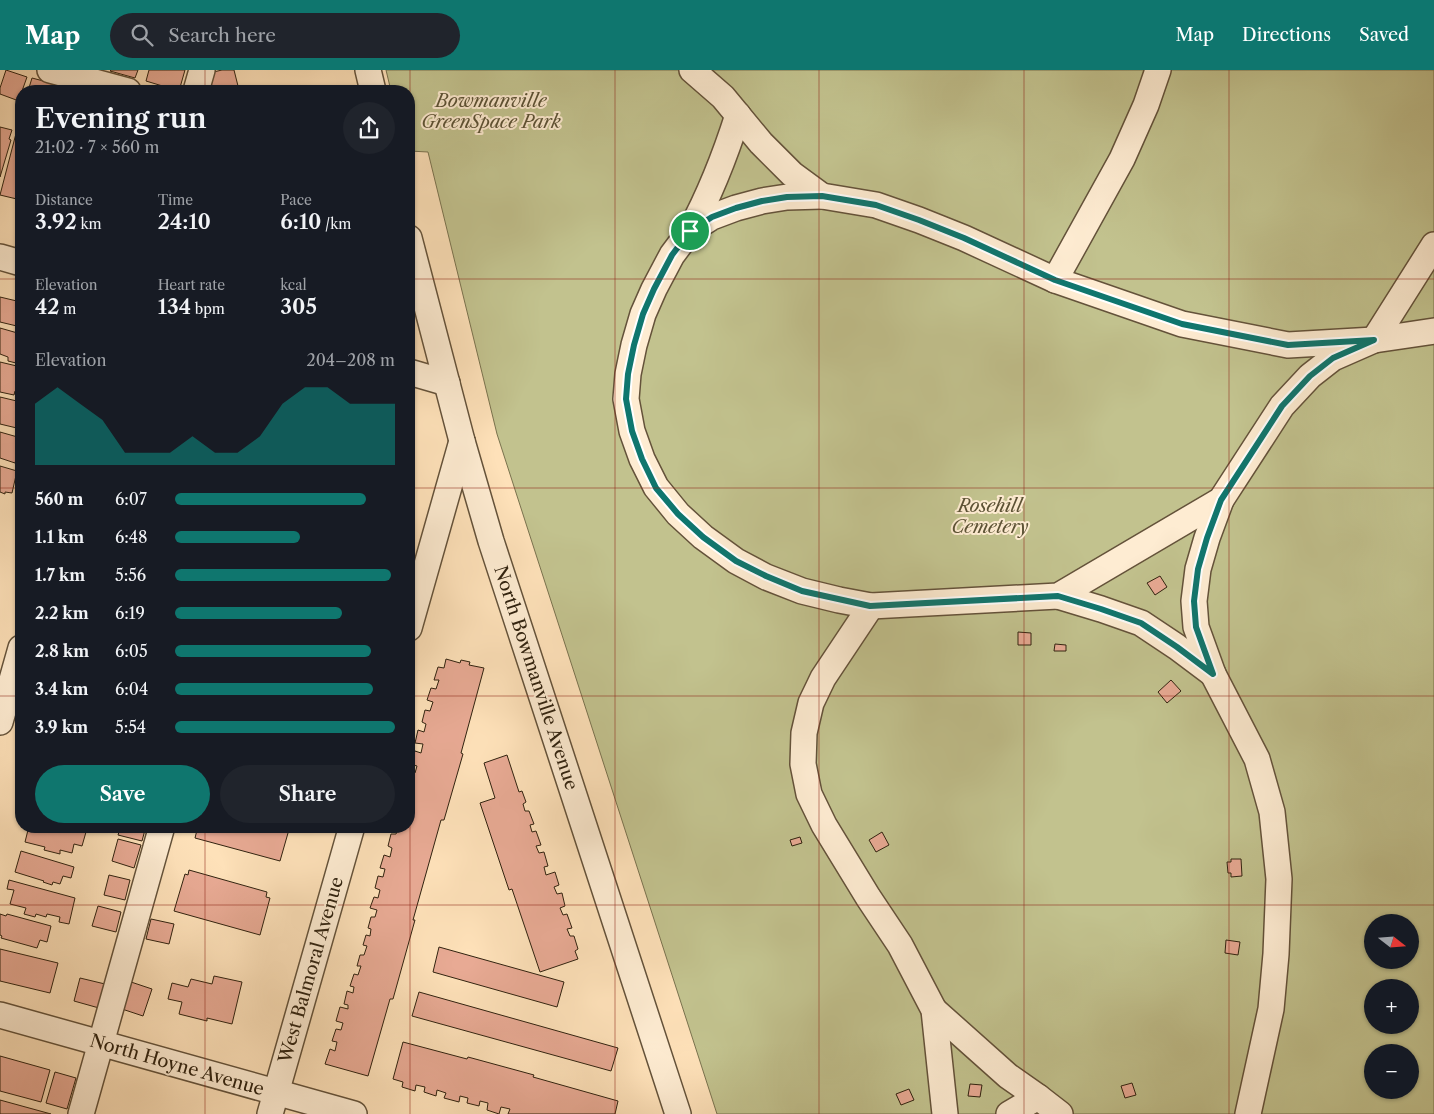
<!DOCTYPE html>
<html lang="en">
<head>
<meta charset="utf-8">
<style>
  body { margin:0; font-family:"Libre Caslon Text",serif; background:#20242c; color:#f1f3f6; height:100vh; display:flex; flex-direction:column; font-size:19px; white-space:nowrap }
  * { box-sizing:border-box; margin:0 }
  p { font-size:16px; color:#9ea1a6 }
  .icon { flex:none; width:28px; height:28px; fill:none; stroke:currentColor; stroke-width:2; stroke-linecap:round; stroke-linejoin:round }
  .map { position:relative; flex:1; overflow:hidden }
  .sheet { position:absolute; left:15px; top:15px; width:400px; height:748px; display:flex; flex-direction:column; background:#171b24; border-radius:20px; box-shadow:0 1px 4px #0004 }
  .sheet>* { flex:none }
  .needle { width:32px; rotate:107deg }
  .buttons { position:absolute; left:1364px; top:844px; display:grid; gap:10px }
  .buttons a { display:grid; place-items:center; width:55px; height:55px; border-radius:50%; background:#171b24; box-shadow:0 1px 4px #0004; font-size:25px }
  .pin { position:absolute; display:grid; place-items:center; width:42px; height:42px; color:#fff; margin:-21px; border:2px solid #fff; border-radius:50%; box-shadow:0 1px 5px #0007 }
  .round { display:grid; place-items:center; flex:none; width:52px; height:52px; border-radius:26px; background:#20242c }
  .head { display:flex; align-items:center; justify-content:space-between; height:85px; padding:0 20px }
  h1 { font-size:28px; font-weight:600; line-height:38px }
  .stats { display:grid; grid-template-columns:repeat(3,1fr); gap:8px; height:85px; padding:5px 20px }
  .stats div { display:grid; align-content:center }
  .stats b { font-size:21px; font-weight:600 }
  .stats small { font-size:14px; font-weight:400 }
  .stats p { font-size:14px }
  .chart { height:140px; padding:10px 20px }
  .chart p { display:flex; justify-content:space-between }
  .chart svg { width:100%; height:90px; margin-top:5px; fill:#0f766e; opacity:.7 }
  .cta { display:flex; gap:10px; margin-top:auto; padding:10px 20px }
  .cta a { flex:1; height:58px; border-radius:30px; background:#0f766e; color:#fff; font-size:20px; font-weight:600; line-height:58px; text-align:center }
  .cta a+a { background:#20242c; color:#f1f3f6 }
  ul { padding:0 20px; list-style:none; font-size:16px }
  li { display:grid; grid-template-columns:80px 60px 1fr; align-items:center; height:38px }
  li i { height:12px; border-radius:6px; background:#0f766e }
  header { display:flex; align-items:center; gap:30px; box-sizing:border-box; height:70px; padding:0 25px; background:#0f766e; color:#fff }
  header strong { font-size:24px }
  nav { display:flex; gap:28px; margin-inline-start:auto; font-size:18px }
  .search { width:350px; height:45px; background:#20242c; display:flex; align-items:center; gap:12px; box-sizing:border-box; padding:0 18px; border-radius:28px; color:#9ea1a6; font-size:19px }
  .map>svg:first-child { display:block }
  .green { fill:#c2c28e; stroke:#79724e; fill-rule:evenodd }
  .building { fill:#e8aa94; stroke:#30220f }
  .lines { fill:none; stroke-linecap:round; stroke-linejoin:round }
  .minor-casing { stroke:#64523a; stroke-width:28 }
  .minor { stroke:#feecd2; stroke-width:25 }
  .route-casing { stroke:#fff; stroke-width:10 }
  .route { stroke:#0f766e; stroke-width:6 }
  .grid { fill:none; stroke:#8f2418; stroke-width:1; stroke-opacity:0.55 }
  .labels { text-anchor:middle; stroke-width:4; stroke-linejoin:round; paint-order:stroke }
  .park-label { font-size:18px; font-style:italic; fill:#5c5235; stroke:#feecd2 }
  .street-label { font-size:18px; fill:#30220f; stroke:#feecd2 }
</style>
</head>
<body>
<header>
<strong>Map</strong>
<div class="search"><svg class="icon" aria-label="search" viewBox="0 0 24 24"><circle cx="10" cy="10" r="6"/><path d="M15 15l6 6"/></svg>Search here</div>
<nav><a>Map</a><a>Directions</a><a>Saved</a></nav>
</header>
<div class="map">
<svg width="1434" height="1044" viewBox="0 0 1434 1044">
  <rect width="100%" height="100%" fill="#fee1b9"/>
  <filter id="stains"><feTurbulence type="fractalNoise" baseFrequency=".004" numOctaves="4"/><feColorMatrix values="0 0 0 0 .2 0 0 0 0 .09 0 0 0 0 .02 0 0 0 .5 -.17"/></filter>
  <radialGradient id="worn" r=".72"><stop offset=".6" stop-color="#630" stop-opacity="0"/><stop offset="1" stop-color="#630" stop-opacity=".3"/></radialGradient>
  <path class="green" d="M386 0H1434V1044H717L497 364 428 82 409 81V21H391ZM1372 852H1410V890H1372ZM1372 918H1410V955H1372ZM1372 982H1410V1020H1372Z"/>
  <g class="building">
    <path d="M6 0 27 7 22 21H21L19 31 0 24V18Z"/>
    <path d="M111 0H138L135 8 110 1Z"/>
    <path d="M149 0H185L179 21 146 11Z"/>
    <path d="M222 0H234L239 20 213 21 209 3Z"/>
    <path d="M32 8 55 14 53 21H28Z"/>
    <path d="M19 52H21V130L0 125Z"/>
    <path d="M0 57 12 60 9 69 11 70 0 107Z"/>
    <path d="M0 227 21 232V257L0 252Z"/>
    <path d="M0 258 21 264V290L20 294 8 291V287L0 284Z"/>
    <path d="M0 292 21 297V323L15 321 14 325 0 322Z"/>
    <path d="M0 327 21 332V359L0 354Z"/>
    <path d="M0 362 21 368V373L15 393 0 388Z"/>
    <path d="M0 396 17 401 12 423 5 422V424L0 422Z"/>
    <path d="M1160 506 1167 517 1155 525 1147 513Z"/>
    <path d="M1018 562 1031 563V575H1018Z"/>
    <path d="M1055 574 1066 575V581H1054Z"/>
    <path d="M446 589 460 593 461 590 470 592 469 595 484 598 461 683 463 684 444 750H441L413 850H415L393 929H390L368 1006 325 994 330 979 335 981 337 972 332 971 336 959 341 960 343 953 336 951 340 937 348 939V935L344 934 347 921 353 923 354 917 350 916 354 904 358 905 361 896H357L360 885H364L367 876 363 875 366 865 370 866 371 859 368 858 371 847H375L377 840 370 838 374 827 378 828 380 820 375 818 378 806 383 807 385 799 380 798 384 785 390 787 392 778 388 776 391 764H396L398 759 393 758 394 756H409V725L411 717H409V705L410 702 415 703 417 696 410 694 415 681 421 683 423 674 415 673 418 660 424 662 426 654 422 652 425 640 430 641 433 632 427 630 431 618 436 619 439 610H434L438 597 444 598Z"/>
    <path d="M1171 610 1181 621 1167 633 1158 622Z"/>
    <path d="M507 685 519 722 522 721 526 732 523 734 525 741H529L534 754 530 755 532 762 536 761 541 775 536 776 539 783 544 782 548 796 544 797 546 805 555 802 559 815 554 817 557 824 562 823 565 836 560 838 563 845 567 844 572 858 567 859 570 866H574L578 879 575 881 578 889 540 902 512 819 509 820 480 733 495 728 484 693Z"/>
    <path d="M29 756H62L86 762 82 776 74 774 72 783 60 780V784L44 780 45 777 25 772Z"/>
    <path d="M121 756H146L142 771 118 765Z"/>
    <path d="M198 756H290L280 791 195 768Z"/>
    <path d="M882 762 889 775 876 782 869 770Z"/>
    <path d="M800 767 802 773 792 776 790 770Z"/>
    <path d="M118 769 141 775 134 798 112 791Z"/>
    <path d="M21 781 74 797 71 808 63 806 60 814 53 812 52 815 43 812 44 811 15 802Z"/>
    <path d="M1231 789H1241L1242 806 1231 807V803H1228L1227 792H1231Z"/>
    <path d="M189 800 267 822 266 827 270 828 260 865 174 841 185 804 188 805Z"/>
    <path d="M109 805 130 810 125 830 104 825Z"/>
    <path d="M9 810 75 828 69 854 59 852 60 847 47 844 46 847 36 844 35 847 24 844 26 838 10 834 14 820 7 819Z"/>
    <path d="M98 836 121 842 116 862 92 856Z"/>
    <path d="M0 844 6 846 7 844 51 856 47 872 40 870 37 878 1 868 2 866 0 865Z"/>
    <path d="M151 849 174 854 169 874 146 869Z"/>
    <path d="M1226 870 1240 872 1238 885 1225 883Z"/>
    <path d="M439 877 564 912 557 937 433 902Z"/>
    <path d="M0 879 58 893 50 923 0 911Z"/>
    <path d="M214 906 242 912 232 954 207 948V951L179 944 182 932 168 929 172 913 188 917 191 909 212 914Z"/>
    <path d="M80 908 105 914 99 938 74 931Z"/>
    <path d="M128 911 152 919 143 946 119 938Z"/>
    <path d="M419 922 618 978 611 1001 412 946Z"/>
    <path d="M403 972 467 989 468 987 534 1005 533 1007 618 1031 615 1044H508L510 1039 501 1037 499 1044 487 1040 488 1033 480 1031 479 1036 467 1033 468 1028 460 1026 459 1032 444 1028 446 1023 437 1020 436 1026 424 1022 425 1017 416 1015 415 1021 402 1017 403 1012 393 1009Z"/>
    <path d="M0 986 50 1000 41 1032 0 1021Z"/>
    <path d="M55 1002 76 1008 67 1039 46 1033Z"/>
    <path d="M1132 1013 1136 1025 1125 1028 1121 1016Z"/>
    <path d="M970 1014 982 1015 980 1027 968 1026Z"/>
    <path d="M909 1019 914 1030 901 1035 896 1024Z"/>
    <path d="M0 1030 51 1044H0Z"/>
  </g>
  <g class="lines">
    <g class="minor-casing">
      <g id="minor">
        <path d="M50 0 128 21"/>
        <path d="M368 0 373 21"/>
        <path d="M692 0 723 27 761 73 792 104 822 126 876 135 919 150 964 168 1055 210 1182 254 1288 275 1374 270 1434 261"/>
        <path d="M196 21 202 0"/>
        <path d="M822 126 787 127 762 131 736 138 712 147 690 161 672 185 654 219 643 244 634 275 628 304 626 329 632 361 642 389 656 417 678 444 703 467 736 491 766 507 802 521 839 530 871 536 1058 526 1221 430 1282 336 1310 306 1333 288 1374 270 1434 175"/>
        <path d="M690 161C710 124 725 86 738 45"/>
        <path d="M409 168 462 371 491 471 678 1044"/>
        <path d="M0 187 21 193"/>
        <path d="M1055 210 1122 89 1146 35 1158 0"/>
        <path d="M409 302 447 313"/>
        <path d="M1221 430 1207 468 1198 499 1194 531 1196 557 1213 604 1257 689 1272 742 1279 809 1276 884 1271 939 1248 1044"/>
        <path d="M1058 526 1101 539 1141 553 1177 577 1213 604"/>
        <path d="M871 536 823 608 811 633 804 663 803 694 809 724 824 755 868 827 900 875 934 940 945 1044"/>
        <path d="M409 558 462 371"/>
        <path d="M0 652 21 578"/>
        <path d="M934 940 1008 1006 1038 1027"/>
        <path d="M0 945 354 1044"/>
        <path d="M81 1044 162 756"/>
        <path d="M270 1044 352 756"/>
        <path d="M1009 1044 1038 1027 1060 1044"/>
      </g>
    </g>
    <use href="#minor" class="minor"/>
  </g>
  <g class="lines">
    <g class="route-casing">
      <path id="route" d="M822 126 876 135 919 150 964 168 1055 210 1182 254 1288 275 1374 270 1333 288 1310 306 1282 336 1221 430 1207 468 1198 499 1194 531 1196 557 1213 604 1177 577 1141 553 1101 539 1058 526 870 536 802 521 766 506 736 491 703 467 678 444 656 418 642 389 632 361 626 329 628 304 634 275 643 244 654 219 672 185 690 161 712 147 736 138 762 131 787 127Z"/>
    </g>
    <use href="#route" class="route"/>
  </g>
  <path class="grid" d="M205 0V21M410 0V1044M615 0V1044M819 0V1044M1024 0V1044M1229 0V1044M0 209H21M409 209H1434M0 418H21M409 418H1434M0 626H21M409 626H1434M205 756V1044M0 835H1434"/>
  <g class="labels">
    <g class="park-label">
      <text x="491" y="37">Bowmanville<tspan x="491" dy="21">GreenSpace Park</tspan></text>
      <text x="990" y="442">Rosehill<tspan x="990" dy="21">Cemetery</tspan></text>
    </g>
    <g class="street-label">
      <text transform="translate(536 608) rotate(72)" y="6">North Bowmanville Avenue</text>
      <text transform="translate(311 900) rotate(-74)" y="6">West Balmoral Avenue</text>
      <text transform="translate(177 995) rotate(16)" y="6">North Hoyne Avenue</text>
    </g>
  </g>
  <rect width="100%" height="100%" filter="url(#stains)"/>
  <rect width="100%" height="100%" fill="url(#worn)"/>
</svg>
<div class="buttons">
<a><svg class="needle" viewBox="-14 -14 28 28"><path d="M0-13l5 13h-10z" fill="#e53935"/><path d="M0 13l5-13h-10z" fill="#9ea1a6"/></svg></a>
<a>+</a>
<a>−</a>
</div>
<div class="pin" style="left:690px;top:161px;background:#1e9e55"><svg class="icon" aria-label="arrive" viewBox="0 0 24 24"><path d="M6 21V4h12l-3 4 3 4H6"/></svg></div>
<section class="sheet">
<div class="head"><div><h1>Evening run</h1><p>21:02 · 7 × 560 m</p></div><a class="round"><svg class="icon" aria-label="share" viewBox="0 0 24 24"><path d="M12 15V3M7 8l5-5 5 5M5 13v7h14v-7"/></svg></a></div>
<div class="stats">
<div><p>Distance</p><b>3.92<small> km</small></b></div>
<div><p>Time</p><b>24:10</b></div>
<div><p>Pace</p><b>6:10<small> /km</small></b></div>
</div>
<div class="stats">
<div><p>Elevation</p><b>42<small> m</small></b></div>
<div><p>Heart rate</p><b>134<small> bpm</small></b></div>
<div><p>kcal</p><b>305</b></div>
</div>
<div class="chart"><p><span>Elevation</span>204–208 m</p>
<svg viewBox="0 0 160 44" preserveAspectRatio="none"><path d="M0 44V14L10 6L20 14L30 22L40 38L50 38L60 38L70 30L80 38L90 38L100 30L110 14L120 6L130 6L140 14L150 14L160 14V44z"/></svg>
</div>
<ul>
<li><b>560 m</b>6:07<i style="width:87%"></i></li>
<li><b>1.1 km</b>6:48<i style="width:57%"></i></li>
<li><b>1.7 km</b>5:56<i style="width:98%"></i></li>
<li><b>2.2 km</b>6:19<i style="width:76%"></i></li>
<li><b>2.8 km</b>6:05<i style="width:89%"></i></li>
<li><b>3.4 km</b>6:04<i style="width:90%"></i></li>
<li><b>3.9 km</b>5:54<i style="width:100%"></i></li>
</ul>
<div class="cta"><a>Save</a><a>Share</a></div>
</section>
</div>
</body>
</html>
